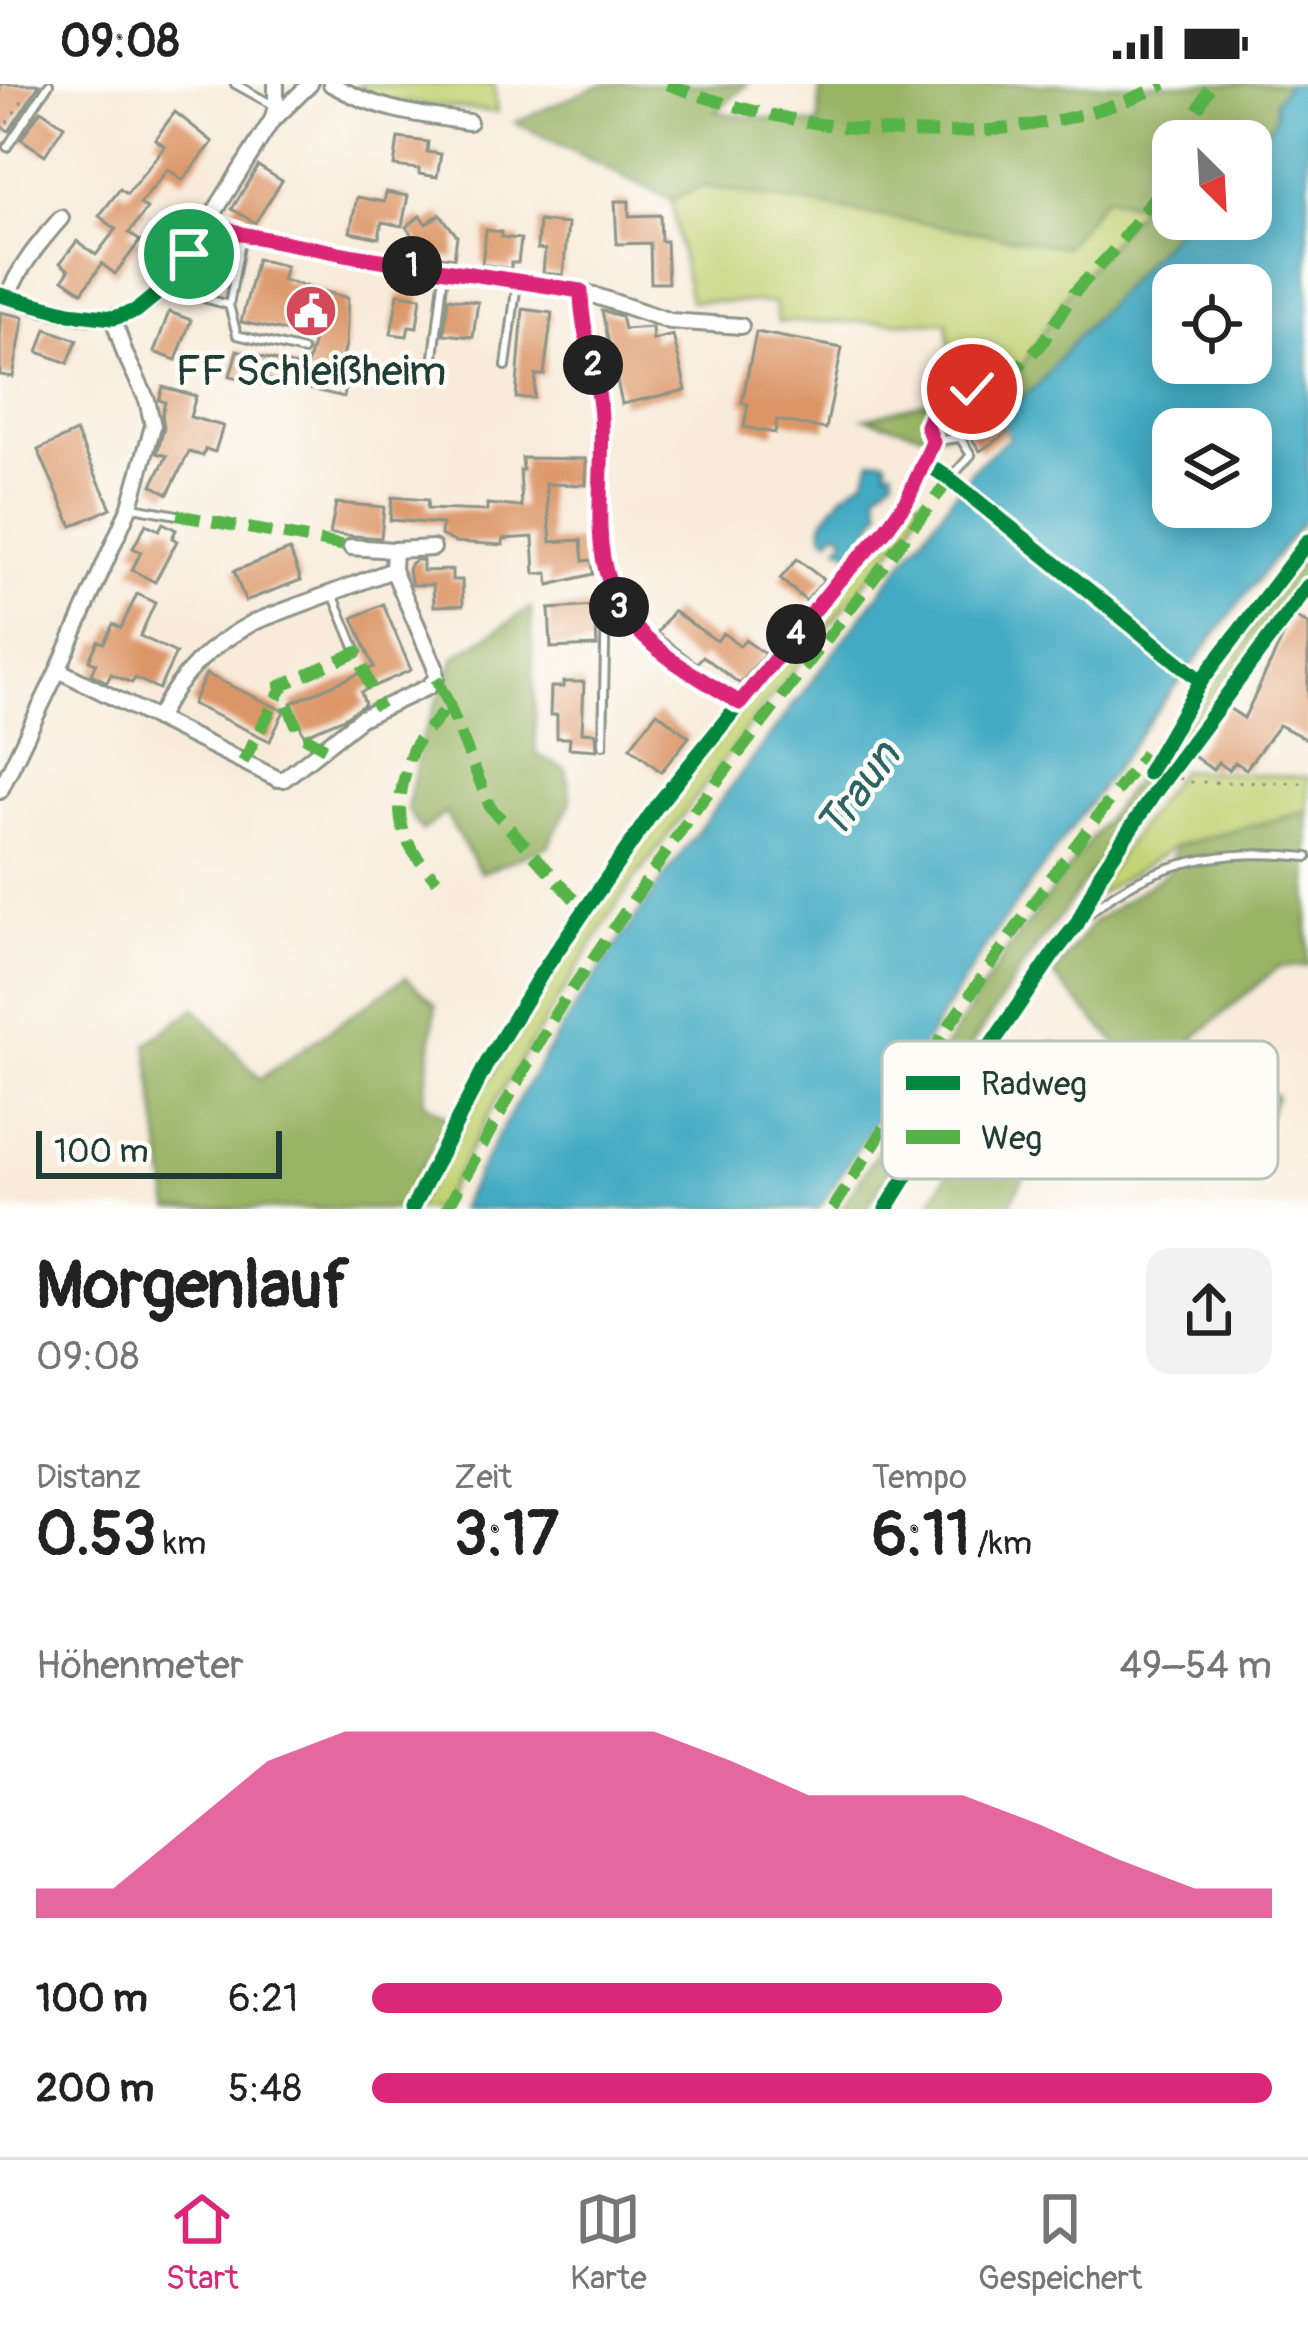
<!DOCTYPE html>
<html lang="de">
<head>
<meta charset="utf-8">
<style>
  body { margin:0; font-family:Pangolin,sans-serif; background:#f2f2f2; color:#222; height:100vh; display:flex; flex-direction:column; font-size:45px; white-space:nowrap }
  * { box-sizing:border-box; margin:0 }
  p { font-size:39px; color:#767676 }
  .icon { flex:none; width:66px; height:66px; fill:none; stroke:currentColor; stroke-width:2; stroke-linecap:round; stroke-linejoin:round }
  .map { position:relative; height:1125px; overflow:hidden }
  .drawer { display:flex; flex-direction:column; background:#fff; flex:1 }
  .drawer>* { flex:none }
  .needle { width:78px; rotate:156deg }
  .tools { position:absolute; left:1152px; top:36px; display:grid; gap:24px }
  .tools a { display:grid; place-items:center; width:120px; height:120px; border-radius:24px; background:#fff; box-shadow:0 6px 30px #0003; font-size:60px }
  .scale { position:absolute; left:36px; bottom:30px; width:246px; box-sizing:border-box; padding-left:12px; border:6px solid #1f3d34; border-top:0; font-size:33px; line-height:42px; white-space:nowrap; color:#1f3d34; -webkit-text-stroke:9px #fdfcf7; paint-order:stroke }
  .pin { position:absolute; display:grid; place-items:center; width:102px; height:102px; color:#fff; margin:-51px; border:6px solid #fff; border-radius:50%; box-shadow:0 3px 12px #0007 }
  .km { position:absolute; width:60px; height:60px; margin:-30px; border-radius:50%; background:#222; color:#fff; font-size:33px; line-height:60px; text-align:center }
  .round { display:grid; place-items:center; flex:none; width:126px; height:126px; border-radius:24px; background:#f2f2f2 }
  .overview { display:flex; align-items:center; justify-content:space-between; height:204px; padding:0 36px }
  h1 { font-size:66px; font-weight:700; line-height:90px }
  .stats { display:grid; grid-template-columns:repeat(3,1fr); gap:18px; height:204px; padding:12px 36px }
  .stats div { display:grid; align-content:center }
  .stats b { font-size:60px; font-weight:700 }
  .stats small { font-size:33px; font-weight:400 }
  .stats p { font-size:33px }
  .chart { height:336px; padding:24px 36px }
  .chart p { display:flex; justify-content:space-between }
  .chart svg { width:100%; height:216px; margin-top:12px; fill:#db2777; opacity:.7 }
  ul { padding:0 36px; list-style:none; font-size:39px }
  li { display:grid; grid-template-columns:192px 144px 1fr; align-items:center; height:90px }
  li i { height:30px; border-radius:15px; background:#db2777 }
  .status { display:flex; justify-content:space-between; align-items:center; height:84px; padding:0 60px; background:#fff; direction:ltr }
  .status svg { height:33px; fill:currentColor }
  .menu { display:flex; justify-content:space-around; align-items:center; height:168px; border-top:3px solid #e0e0e0; background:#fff; font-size:33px; color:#767676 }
  .menu a { display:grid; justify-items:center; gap:6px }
  .menu .on { color:#db2777 }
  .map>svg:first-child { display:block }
  .green { fill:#c3d275; stroke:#718854; stroke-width:3 }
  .forest { fill:#9ab466; stroke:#5c784d; stroke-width:3 }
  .water { fill:#43abc3; stroke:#31747c; stroke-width:3; fill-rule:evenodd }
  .building { fill:#dc9566 }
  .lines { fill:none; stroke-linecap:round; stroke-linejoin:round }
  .lane-casing { stroke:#8c9487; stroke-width:12 }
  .street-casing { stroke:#8c9487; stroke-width:20 }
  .path { stroke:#8c9487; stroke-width:3; stroke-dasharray:3 9; stroke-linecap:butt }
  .lane { stroke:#fff; stroke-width:6 }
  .street { stroke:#fff; stroke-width:14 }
  .quiet { stroke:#55b346; stroke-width:12; stroke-dasharray:24 12; stroke-linecap:butt }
  .cycleway-casing { stroke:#fdfcf7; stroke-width:22 }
  .cycleway { stroke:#00873e; stroke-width:15 }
  .route-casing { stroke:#fff; stroke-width:24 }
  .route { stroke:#db2777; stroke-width:15 }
  .labels { text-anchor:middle; stroke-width:9; stroke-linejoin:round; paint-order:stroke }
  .poi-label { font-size:42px; fill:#1f3d34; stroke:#fdfcf7 }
  .water-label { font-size:45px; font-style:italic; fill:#2c6466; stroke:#fdfcf7 }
  .key { fill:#fdfcf7; stroke:#bac3bc; stroke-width:3 }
  .key-label { font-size:33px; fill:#1f3d34 }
</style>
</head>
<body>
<div class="status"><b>09:08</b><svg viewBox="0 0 49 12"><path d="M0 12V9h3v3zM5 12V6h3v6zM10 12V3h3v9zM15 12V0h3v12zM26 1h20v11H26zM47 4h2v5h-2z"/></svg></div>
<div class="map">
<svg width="1308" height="1125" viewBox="0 0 1308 1125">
  <rect width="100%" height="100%" fill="#fdfcf7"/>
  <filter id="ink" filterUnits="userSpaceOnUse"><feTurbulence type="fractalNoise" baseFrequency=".00833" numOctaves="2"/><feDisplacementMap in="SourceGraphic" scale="24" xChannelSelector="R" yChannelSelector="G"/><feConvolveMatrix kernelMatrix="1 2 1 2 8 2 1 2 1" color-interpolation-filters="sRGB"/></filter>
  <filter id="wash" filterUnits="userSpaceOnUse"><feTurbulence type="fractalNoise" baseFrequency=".004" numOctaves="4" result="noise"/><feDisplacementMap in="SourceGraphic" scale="48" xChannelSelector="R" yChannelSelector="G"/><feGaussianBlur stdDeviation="2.7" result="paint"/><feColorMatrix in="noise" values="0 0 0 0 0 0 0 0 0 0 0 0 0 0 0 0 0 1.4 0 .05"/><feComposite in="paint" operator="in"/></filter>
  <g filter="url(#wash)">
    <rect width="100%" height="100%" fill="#f8ebda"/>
    <g class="green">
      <path d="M357 0H494L497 28 376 16Z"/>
      <path d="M702 102 1106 112 1142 122 1069 207 1020 285 954 310 947 238H778L775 219 690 217 671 116Z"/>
      <path d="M913 411 921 415 913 440 760 627 619 817 498 1013 438 1125H414L551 889 665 719 835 507 891 447Z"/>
      <path d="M1180 686 1308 693V727L1176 762 1086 818Z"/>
    </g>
    <g class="forest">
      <path d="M602 0H747L716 28 819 41 820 0H1287L1276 16 1275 36 1251 63V57H1173V135H1185L1075 255 1038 301 997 331 932 352 866 334 954 310 1020 285 1069 207 1141 122 1106 112 1064 163 702 102 671 116 515 38Z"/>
      <path d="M1308 466V495L1025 879 884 1094 867 1125H841L1006 868Z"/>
      <path d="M531 524 536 670 566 686 571 717 548 762 481 789 445 729 422 747 407 725 423 652 455 573Z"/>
      <path d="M1308 727V882L1278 883 1192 956 1276 1012 1242 1094 1053 891 1092 839 1168 788 1176 762Z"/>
      <path d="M406 893 436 921 424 1018 449 1035 398 1125H170L147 960 195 924 260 995Z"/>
      <path d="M1054 957 1085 992 1024 1034 1026 1090 1007 1125H927L994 1010Z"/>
    </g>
    <g class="water">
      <path d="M1287 0H1308V431L1158 625 990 856 819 1125H459C595 853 795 627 974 384L1009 353 997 331 1038 301 1075 255 1185 135H1251V63L1275 36 1276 16ZM1251 201V279H1173V201ZM1251 345V423H1173V345Z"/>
      <path d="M883 374 887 376V386L893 384 894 392 877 408 881 426 856 464 848 467 839 462 846 452 837 446 829 455 823 449V436L843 410 865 394 871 376Z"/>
    </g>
    <g id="blocks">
      <g class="building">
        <path d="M0 0H40L9 47 0 42Z"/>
        <path d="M41 26 64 42 45 71 21 55Z"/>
        <path d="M175 28 213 58 183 96 168 85 140 120 147 125 129 149 140 157 115 190 102 180 82 208 63 195 69 186 60 179 77 157 96 171 116 145 99 132 120 105 127 110 165 62 155 55Z"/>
        <path d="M398 54 428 58 427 68 441 70 437 93 419 90V85L394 82Z"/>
        <path d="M258 82 282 97 255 139 232 125Z"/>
        <path d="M386 108 408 112 402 142 382 138 379 154 350 148 357 113 384 118Z"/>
        <path d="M615 117H629V132L660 131 661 157H666L668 199H651L650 159 617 160Z"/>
        <path d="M440 130 457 152 454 174 427 170 406 143 420 132 426 140Z"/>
        <path d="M539 137 568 140 563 191 543 189 545 166 537 165Z"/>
        <path d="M486 146 501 148V153L521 155 518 179H511V185L482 180Z"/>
        <path d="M257 175 286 182 282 196 348 214 346 261 339 287 349 290 344 313 267 295 265 301 230 292 237 266 306 285 315 253 241 238Z"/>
        <path d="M398 210 421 213 417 243 409 242 407 252 391 250Z"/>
        <path d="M448 214 478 218 473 253 444 250Z"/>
        <path d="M523 225 552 229 544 291H536L534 314H516Z"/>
        <path d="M602 227 621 232 624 245 652 243 653 256 673 251 686 306 622 320Z"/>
        <path d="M0 228 24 233 13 293 0 291Z"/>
        <path d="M169 228 191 236 176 276 154 268Z"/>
        <path d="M46 245 77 256 68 279 38 268Z"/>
        <path d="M756 248 842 264 826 345 777 336 775 349 744 343 748 320 742 319Z"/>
        <path d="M163 303 196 312 190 333 223 342 215 368 205 365 203 372 189 368 168 410 152 401 167 372 157 369 164 344 162 330 165 318 159 316Z"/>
        <path d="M994 329 1007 349 980 367 967 347Z"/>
        <path d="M76 348 111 424 72 442 38 366Z"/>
        <path d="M522 374 586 375V401L546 400 551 458 581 456 583 477 592 476 593 490 549 501 548 489 535 490 533 453 503 455V461L455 458 441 451 442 440 390 436 392 413 428 416 427 425 487 427V420L522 423 520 386H523Z"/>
        <path d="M336 419 384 423 381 454 330 450Z"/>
        <path d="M163 439 176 446 172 454 177 457 155 498 132 486 141 468 133 464 146 440 159 446Z"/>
        <path d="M290 466 301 496 245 517 234 487Z"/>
        <path d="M797 475 824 496 806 517 780 495Z"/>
        <path d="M416 476H423V487L452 486V496H462L463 521 434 522 433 501H412L408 486 411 479Z"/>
        <path d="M137 510 155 519 140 552 176 569 159 605 135 594 132 599 111 590 107 598 91 590 96 579 89 576 98 557 104 559 113 540 121 544Z"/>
        <path d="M383 520 411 586 361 608 365 620 342 635 304 651 291 619 374 583 353 534Z"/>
        <path d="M595 522 597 562 551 564 549 525Z"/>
        <path d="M673 527 717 557 723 549 740 562 745 556 765 570 740 600 703 572 697 579 657 549Z"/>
        <path d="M1293 532 1308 540V656L1279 641 1246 685 1235 678 1229 686 1218 678 1213 686 1192 671 1227 623 1244 634Z"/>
        <path d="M206 590 284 627 270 657 192 620Z"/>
        <path d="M563 598H584L582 648 596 649 597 666 569 664 570 654H557V631H550L551 603H563Z"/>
        <path d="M657 628 689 653 661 688 630 663Z"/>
      </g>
    </g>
  </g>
  <g filter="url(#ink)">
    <use href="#blocks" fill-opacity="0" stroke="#8c9487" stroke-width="3"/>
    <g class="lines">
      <g class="lane-casing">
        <g id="lane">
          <path d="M235 0 273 21"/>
          <path d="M7 63 49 0"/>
          <path d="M173 201 186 209 229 221 242 151"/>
          <path d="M229 221 237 251 303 267"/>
          <path d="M433 281 444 189"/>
          <path d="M506 282 517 198"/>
          <path d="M133 423 177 431"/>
          <path d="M840 495C862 471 886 448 904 420 917 401 924 378 933 357L960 354 971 371 950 395 924 378"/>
          <path d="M333 510 357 568"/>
          <path d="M603 661 606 515 609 508"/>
          <path d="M886 1125C920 1066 958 1010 996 954 1022 916 1045 873 1077 841 1140 777 1222 763 1308 773"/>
        </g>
      </g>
      <g class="street-casing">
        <g id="street">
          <path d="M331 0C379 27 416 30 469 38"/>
          <path d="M275 34 310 0"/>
          <path d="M210 138 243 150 355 172 581 207 670 237 741 242"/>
          <path d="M581 207C581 250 599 291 601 334 603 370 599 407 600 444 603 544 664 573 740 619L838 497"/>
          <path d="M0 211C35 222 98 243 132 228 146 222 159 210 170 199L272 36 276 23V0"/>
          <path d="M7 213C20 182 39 159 61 134"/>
          <path d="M351 463 394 466"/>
          <path d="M58 586 278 695H284L361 634 428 603 436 595 435 583 393 486 394 466 433 464"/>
          <path d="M157 635C180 590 209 562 254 538L393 486"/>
          <path d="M0 707 58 586 130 422 153 342 147 316 125 270 113 234"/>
        </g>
      </g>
      <g class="path">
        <path d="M0 49 26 11"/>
        <path d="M928 345 933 328 972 305"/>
        <path d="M1168 690 1190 698 1308 699"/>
        <path d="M1093 784 1101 789"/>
      </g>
      <use href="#lane" class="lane"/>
      <use href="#street" class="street"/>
      <g class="quiet">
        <path d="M667 0C816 57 1018 72 1165 0"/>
        <path d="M1180 57 1212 0"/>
        <path d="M972 305 1009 291 1041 261 1074 209 1112 168 1159 107 1173 71"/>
        <path d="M177 431 351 463"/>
        <path d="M436 595 447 616C442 637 424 645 414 663 410 671 407 682 405 691 392 738 405 764 437 796"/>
        <path d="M447 616 490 723 586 828"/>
        <path d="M325 664 300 650 280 602 357 568 379 625"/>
        <path d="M243 678 281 606"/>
        <path d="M447 1125 557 927 695 726 950 395"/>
        <path d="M833 1125 952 937 1053 791 1145 670"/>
      </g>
      <g class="cycleway-casing">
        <g id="cycleway">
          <path d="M0 211 69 229 113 234 136 227 170 199 210 138 243 150 355 172 581 207C581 250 599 291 601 334 603 370 599 407 600 444 603 544 664 573 740 619"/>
          <path d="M1148 689 1201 597 1308 457"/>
          <path d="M412 1125 487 979 543 887 656 723 838 497 884 448 907 416 924 378 950 395 1201 597"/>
          <path d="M886 1125 953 1017 1054 869 1077 840 1101 789 1155 708 1308 502"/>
        </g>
      </g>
      <use href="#cycleway" class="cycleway"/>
    </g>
  </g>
  <g class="lines" filter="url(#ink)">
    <g class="route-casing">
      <path id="route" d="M189 170 210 138 242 150 355 172 581 207C581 250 599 291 601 334 603 370 599 407 600 444 603 544 664 572 740 619L838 497 884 448 907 416 933 358 927 342 933 328 972 305"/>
    </g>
    <use href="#route" class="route"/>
  </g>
  <defs>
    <g id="civic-disc" transform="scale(2.7)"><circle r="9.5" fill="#d1495b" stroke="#fdfcf7"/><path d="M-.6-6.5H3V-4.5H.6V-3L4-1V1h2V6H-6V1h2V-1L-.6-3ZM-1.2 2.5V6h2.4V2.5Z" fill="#fff"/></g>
  </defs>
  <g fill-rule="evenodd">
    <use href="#civic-disc" x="311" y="227"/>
  </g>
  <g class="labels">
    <g class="poi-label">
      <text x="311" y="301">FF Schleißheim</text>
    </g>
    <g class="water-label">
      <text transform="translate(857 706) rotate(-54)" y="16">Traun</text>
    </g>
  </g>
  <rect x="882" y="957" width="396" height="138" rx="18" class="key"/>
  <rect x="906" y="992" width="54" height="14" fill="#00873e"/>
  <rect x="906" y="1046" width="54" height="14" fill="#55b346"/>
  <g class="key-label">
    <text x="981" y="1011">Radweg</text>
    <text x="981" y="1065">Weg</text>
  </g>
</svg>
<div class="tools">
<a><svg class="needle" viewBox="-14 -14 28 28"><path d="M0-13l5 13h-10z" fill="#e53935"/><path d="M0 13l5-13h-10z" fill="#767676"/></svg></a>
<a><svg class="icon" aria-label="locate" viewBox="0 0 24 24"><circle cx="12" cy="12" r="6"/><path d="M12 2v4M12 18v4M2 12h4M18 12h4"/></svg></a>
<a><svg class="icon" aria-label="layers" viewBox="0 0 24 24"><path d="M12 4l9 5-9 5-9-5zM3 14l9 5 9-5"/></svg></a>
</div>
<div class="scale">100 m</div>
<div class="pin" style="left:189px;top:170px;background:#1e9e55"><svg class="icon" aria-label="arrive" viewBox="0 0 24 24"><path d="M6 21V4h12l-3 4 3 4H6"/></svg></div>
<div class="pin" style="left:972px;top:305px;background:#d93025"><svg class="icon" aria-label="check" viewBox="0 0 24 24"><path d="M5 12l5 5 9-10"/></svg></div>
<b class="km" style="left:412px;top:182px">1</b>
<b class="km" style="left:593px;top:281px">2</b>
<b class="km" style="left:619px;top:523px">3</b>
<b class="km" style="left:796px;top:550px">4</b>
</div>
<section class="drawer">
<div class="overview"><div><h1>Morgenlauf</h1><p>09:08</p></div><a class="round"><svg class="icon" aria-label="share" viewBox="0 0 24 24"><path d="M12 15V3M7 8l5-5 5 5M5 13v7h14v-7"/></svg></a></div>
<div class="stats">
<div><p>Distanz</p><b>0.53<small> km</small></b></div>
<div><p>Zeit</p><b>3:17</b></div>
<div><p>Tempo</p><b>6:11<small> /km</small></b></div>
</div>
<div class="chart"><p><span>Höhenmeter</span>49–54 m</p>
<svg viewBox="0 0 160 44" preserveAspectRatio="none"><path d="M0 44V38L10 38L20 25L30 12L40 6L50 6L60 6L70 6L80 6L90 12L100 19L110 19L120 19L130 25L140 32L150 38L160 38V44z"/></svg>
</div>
<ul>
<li><b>100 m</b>6:21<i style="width:70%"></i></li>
<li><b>200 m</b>5:48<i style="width:100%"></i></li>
</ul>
</section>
<nav class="menu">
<a class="on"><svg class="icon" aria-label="home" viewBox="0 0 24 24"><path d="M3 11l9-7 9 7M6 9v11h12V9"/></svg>Start</a>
<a><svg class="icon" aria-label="map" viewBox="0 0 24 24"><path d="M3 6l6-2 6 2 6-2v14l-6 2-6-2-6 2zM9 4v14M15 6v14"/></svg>Karte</a>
<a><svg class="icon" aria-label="saved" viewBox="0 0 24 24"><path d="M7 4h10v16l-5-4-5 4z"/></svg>Gespeichert</a>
</nav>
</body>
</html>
